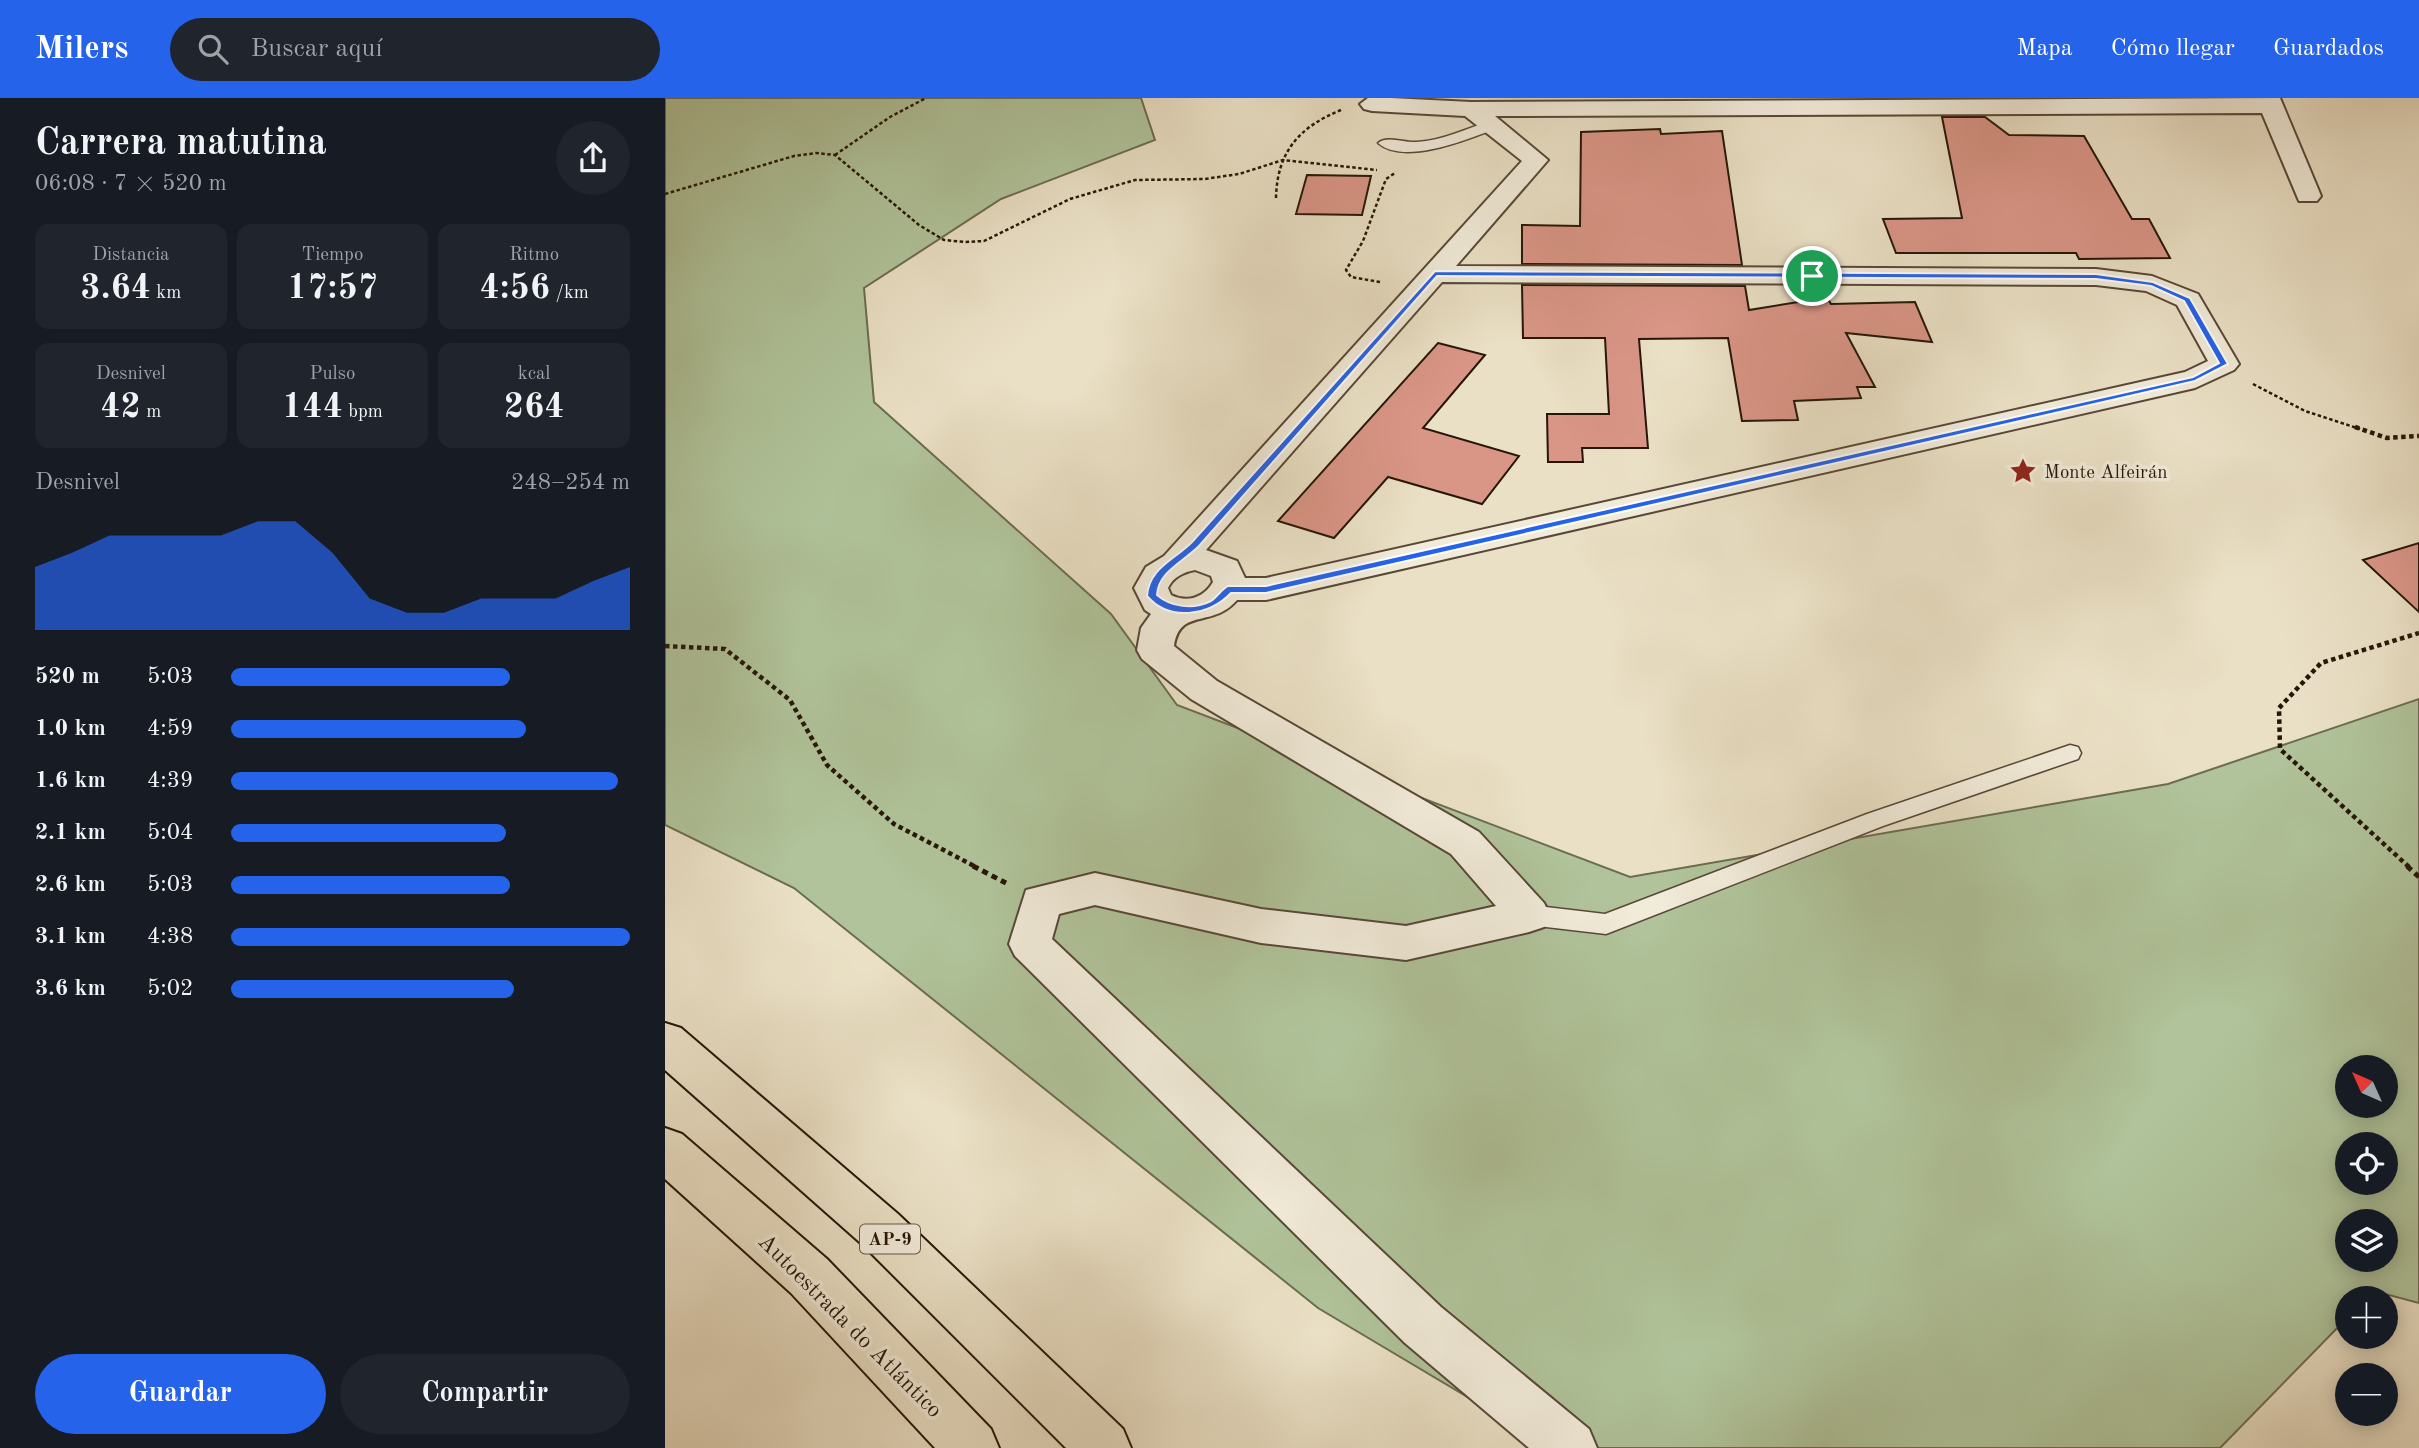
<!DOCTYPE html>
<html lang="es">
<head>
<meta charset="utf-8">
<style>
  body { margin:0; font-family:"Old Standard TT",serif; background:#20242c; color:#f1f3f6; height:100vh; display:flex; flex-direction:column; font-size:26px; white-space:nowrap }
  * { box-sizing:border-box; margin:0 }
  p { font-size:23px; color:#9ea1a6 }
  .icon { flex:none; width:38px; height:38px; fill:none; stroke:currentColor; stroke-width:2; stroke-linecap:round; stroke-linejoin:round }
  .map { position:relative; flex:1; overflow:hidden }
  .side { display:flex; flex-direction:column; background:#171b24; width:665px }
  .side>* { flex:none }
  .needle { width:46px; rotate:315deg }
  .fabs { position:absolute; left:1670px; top:957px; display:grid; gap:14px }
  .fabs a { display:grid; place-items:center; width:63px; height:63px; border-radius:50%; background:#171b24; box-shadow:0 4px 18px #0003; font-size:35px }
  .pin { position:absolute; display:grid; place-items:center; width:60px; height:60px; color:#fff; margin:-30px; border:4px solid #fff; border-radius:50%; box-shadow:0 2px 7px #0007 }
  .round { display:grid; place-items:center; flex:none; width:74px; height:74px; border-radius:37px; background:#20242c }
  .overview { display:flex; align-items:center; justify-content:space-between; height:119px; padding:0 35px }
  h1 { font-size:38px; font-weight:800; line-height:52px }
  .metrics { display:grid; grid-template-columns:repeat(3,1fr); gap:10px; height:119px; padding:7px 35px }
  .metrics div { display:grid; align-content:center; border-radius:14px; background:#20242c; text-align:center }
  .metrics b { font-size:35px; font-weight:800 }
  .metrics small { font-size:19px; font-weight:400 }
  .metrics p { font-size:19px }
  .chart { height:196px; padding:14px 35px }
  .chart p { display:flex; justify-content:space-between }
  .chart svg { width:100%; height:126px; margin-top:7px; fill:#2563eb; opacity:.7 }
  .action { display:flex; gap:14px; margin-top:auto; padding:14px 35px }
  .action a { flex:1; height:80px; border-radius:42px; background:#2563eb; color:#fff; font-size:28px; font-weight:800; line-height:80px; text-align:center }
  .action a+a { background:#20242c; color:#f1f3f6 }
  ul { padding:0 35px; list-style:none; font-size:23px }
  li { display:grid; grid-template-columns:112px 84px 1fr; align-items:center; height:52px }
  li i { height:18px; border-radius:9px; background:#2563eb }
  header { display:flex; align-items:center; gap:42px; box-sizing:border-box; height:98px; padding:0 35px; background:#2563eb; color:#fff }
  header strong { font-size:33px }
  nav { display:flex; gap:38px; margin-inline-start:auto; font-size:24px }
  .search { width:490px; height:63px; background:#20242c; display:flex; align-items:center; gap:18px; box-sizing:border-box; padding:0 24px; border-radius:38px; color:#9ea1a6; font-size:26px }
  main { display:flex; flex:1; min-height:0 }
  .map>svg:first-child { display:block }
  .green { fill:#b0c39a; stroke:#6c6c51; stroke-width:2; fill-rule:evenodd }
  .building { fill:#d99586; stroke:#271608; stroke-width:2 }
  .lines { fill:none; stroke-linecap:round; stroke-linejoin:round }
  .lane-casing { stroke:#584837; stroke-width:3 }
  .street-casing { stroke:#584837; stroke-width:4 }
  .highway-casing { stroke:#271608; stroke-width:4 }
  .path-far2 { stroke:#271608; stroke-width:2.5; stroke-dasharray:3.5 2.5; stroke-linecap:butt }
  .path-far1 { stroke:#271608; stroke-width:4.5; stroke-dasharray:4.5 3.5; stroke-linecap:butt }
  .path { stroke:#271608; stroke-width:5; stroke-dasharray:6 4.5; stroke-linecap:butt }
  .lane { fill:#f1ebd9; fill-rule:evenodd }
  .street { fill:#f1ebd9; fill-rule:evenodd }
  .highway { fill:#eae0c5; fill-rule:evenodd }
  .route { fill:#2563eb; stroke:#fff; stroke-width:2; fill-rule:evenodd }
  .labels { text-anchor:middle; stroke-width:7; stroke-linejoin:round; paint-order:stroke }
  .shield { fill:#f1ebd9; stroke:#645647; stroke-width:2 }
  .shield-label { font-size:18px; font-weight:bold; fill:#271608 }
  .poi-label { font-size:19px; fill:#271608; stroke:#f1ebd9; text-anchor:start }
  .near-street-label { font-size:23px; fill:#271608; stroke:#f1ebd9 }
</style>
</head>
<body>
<header>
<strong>Milers</strong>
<div class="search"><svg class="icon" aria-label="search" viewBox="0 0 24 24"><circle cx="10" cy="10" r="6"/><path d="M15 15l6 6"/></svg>Buscar aquí</div>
<nav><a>Mapa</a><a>Cómo llegar</a><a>Guardados</a></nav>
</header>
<main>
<section class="side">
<div class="overview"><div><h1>Carrera matutina</h1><p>06:08 · 7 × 520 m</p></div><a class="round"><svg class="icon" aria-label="share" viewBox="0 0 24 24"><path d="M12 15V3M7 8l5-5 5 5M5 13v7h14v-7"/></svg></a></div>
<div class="metrics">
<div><p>Distancia</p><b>3.64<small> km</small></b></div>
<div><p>Tiempo</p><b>17:57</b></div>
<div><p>Ritmo</p><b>4:56<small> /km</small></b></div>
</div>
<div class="metrics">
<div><p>Desnivel</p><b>42<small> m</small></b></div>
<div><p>Pulso</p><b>144<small> bpm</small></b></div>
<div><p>kcal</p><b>264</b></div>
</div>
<div class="chart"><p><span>Desnivel</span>248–254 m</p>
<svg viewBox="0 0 160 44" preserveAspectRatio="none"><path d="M0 44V22L10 17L20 11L30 11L40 11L50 11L60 6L70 6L80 17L90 33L100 38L110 38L120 33L130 33L140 33L150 27L160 22V44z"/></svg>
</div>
<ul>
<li><b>520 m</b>5:03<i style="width:70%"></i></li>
<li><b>1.0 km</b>4:59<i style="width:74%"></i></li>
<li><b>1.6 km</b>4:39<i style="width:97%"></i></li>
<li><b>2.1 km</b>5:04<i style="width:69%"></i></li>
<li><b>2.6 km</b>5:03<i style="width:70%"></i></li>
<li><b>3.1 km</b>4:38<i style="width:100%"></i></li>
<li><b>3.6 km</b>5:02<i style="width:71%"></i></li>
</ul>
<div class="action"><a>Guardar</a><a>Compartir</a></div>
</section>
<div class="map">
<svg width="1754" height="1350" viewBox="0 0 1754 1350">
  <rect width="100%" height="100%" fill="#eae0c5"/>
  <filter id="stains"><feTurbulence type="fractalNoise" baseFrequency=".00286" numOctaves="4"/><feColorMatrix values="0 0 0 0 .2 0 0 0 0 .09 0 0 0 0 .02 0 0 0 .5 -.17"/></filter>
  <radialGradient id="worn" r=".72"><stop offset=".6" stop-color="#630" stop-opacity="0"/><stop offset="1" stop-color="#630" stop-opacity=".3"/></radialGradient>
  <path class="green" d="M0 0H476L490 42 336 101 199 190 209 304 446 516 512 607 965 779 1503 686 1754 601V1205L1709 1193 1701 1200H1682V1220L1555 1350H888L653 1210 129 790 0 727ZM1682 970H1720V1008H1682ZM1682 1046H1720V1085H1682ZM1682 1124H1720V1162H1682Z"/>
  <g class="building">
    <path d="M1277 19H1320L1344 37 1419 38 1467 121H1484L1505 160 1414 161 1411 155H1231L1218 121 1297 120Z"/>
    <path d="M995 31 996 36 1057 33 1077 167 857 166V127L915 128 916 34Z"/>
    <path d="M642 77 706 78 697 117 631 116Z"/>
    <path d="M857 187 1080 188 1084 212 1152 201H1163L1166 206 1250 204 1267 244 1181 235 1210 289H1192L1196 300 1129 303 1133 322 1077 323 1063 240 974 241 983 350H917L918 364H883L882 316H944L940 240H858Z"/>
    <path d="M773 245 820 257 758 330 854 358 817 406 723 379 669 440 613 423Z"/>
    <path d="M1754 445V514L1698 462Z"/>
  </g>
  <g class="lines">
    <g class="lane-casing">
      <g id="lane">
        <path d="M827 23 832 24V30C804 41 739 68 713 45 722 37 739 45 751 44 778 43 801 30 827 23Z"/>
        <path d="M1405 647 1413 649 1416 655 1413 661 1218 728 941 836 864 827 855 824 852 817 855 810 864 807 940 816 1202 716Z"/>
      </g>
    </g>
    <g class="street-casing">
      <path id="street" d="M726 0 806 4 1615 0 1656 98 1652 103H1634L1597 15 830 18 883 62 791 168 1431 171 1487 178 1533 196 1574 266 1569 272 1530 290 601 502H572C547 531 515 509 509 548L552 583 814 734 879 805 885 817 879 829 864 834 741 862 596 845 430 807 394 816 387 841 776 1209 924 1331 932 1350H864L740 1245 350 858 344 846 361 792 430 775 596 811 741 828 831 808 786 756 526 601 477 561 472 552 476 530 486 516 480 512 469 490 481 469 499 458 857 63 800 18 707 13 699 11 695 6 703 0ZM777 184 1431 187 1481 193 1512 207 1543 263 1520 274 601 480H580L572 463 541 452ZM530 472 546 478 548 484C539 500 522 505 506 497L503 490C508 479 519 474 530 472Z"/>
    </g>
    <g class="highway-casing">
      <g id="highway">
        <path d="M0 925 16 930 233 1116 458 1331 466 1350H401L199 1148 0 972Z"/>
        <path d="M0 1030 17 1036 162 1161 326 1331 334 1350H270L126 1195 0 1081Z"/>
      </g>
    </g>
    <g class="path-far2">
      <path d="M170 57 225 19 261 0"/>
      <path d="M0 96 129 58 151 55 170 57 254 127 279 142 300 144 319 143 405 101 470 82 540 81 574 76 618 62 712 72"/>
      <path d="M611 100C612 54 634 29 676 12"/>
      <path d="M715 184 686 179 681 172 698 143 721 81 730 75"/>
      <path d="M1588 286 1640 313 1695 331"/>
    </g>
    <g class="path-far1">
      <path d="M1690 329 1722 340 1754 338"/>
      <path d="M0 548 60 551 125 602 162 667 229 726 311 769"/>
      <path d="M1744 769 1615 651 1614 610 1656 565 1754 535"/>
    </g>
    <g class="path">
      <path d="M308 768 341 785"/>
      <path d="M1742 768 1754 779"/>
    </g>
    <use href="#lane" class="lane"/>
    <use href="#street" class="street"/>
    <use href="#highway" class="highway"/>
  </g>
  <path class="route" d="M770 173 1431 176 1488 184 1525 200 1563 266 1530 283 601 495H566C544 518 504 524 482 498 484 470 508 463 527 444ZM772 178 1431 181 1486 188 1519 203 1554 265 1528 279 601 488H563C556 492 552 499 546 503 528 512 506 509 492 497 493 474 518 464 534 448Z"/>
  <defs>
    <g id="sight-bare" transform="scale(2.1)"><path d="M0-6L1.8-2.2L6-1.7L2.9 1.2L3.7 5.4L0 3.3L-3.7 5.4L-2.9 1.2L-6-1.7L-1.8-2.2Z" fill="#8f2418" stroke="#f1ebd9" stroke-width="2.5" paint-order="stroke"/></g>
  </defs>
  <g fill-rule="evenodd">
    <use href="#sight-bare" x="1358" y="373"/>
  </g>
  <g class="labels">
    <rect class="shield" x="195" y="1126.5" width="60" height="29" rx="5"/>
    <g class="shield-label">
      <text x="225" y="1147">AP-9</text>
    </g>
    <g class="poi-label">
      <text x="1379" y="380">Monte Alfeirán</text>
    </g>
    <g class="near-street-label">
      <text transform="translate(186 1227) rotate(45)" y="8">Autoestrada do Atlántico</text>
    </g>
  </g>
  <rect width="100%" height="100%" filter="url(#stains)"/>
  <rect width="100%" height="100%" fill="url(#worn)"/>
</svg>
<div class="fabs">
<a><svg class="needle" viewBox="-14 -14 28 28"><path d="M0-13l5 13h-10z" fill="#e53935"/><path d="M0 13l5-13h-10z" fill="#9ea1a6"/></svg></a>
<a><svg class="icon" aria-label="locate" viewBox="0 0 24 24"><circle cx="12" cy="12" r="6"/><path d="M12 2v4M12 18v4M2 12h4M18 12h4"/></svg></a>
<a><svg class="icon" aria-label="layers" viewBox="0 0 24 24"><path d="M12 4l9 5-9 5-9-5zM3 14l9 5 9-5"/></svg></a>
<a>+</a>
<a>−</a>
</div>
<div class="pin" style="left:1147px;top:178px;background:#1e9e55"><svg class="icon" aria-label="arrive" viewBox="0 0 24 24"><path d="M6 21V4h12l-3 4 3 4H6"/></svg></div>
</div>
</main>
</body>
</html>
